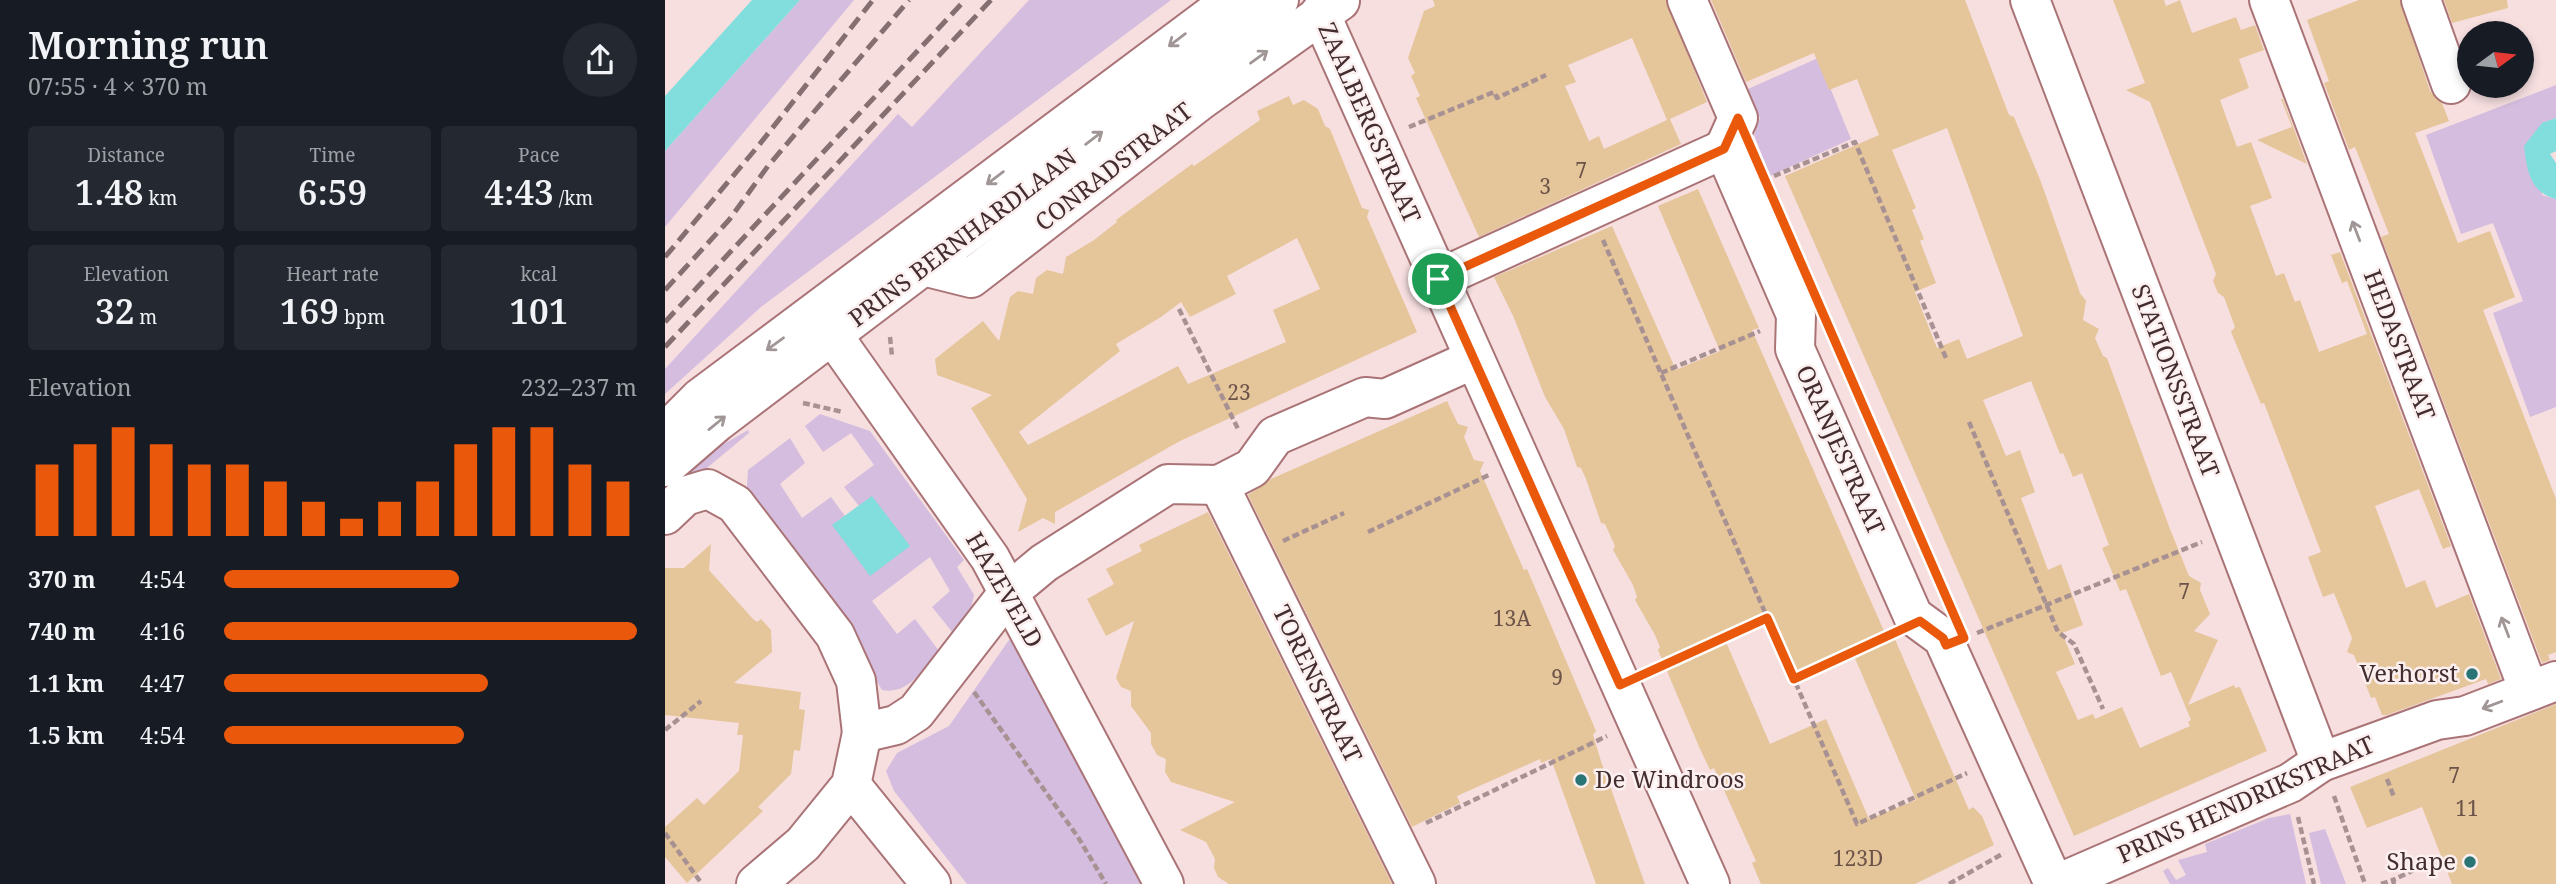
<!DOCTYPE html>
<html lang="en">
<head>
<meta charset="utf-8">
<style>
  body { margin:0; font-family:"Noto Serif",serif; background:#242831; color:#f1f3f6; height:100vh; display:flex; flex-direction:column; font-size:26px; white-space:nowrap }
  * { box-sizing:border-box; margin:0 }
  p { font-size:23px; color:#9ea1a6 }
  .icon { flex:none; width:38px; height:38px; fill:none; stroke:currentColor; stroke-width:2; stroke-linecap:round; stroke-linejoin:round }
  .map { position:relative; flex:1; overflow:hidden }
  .details { display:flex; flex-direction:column; background:#171b24; width:665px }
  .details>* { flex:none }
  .needle { width:46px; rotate:75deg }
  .tools { position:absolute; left:1792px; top:21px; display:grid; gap:14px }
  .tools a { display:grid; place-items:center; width:77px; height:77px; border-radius:50%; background:#171b24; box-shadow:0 4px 10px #0003; font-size:35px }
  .pin { position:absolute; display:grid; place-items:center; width:60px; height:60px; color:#fff; margin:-30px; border:4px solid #fff; border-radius:50%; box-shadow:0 2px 7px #0007 }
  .round { display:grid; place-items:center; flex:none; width:74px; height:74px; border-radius:37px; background:#242831 }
  .summary { display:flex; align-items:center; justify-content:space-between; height:119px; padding:0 28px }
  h1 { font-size:38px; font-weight:600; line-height:52px }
  .stats { display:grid; grid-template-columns:repeat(3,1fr); gap:10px; height:119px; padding:7px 28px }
  .stats div { display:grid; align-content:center; border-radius:7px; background:#242831; text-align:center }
  .stats b { font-size:35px; font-weight:600 }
  .stats small { font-size:19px; font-weight:400 }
  .stats p { font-size:19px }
  .chart { height:196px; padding:14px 28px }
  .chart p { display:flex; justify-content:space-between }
  .chart svg { width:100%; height:126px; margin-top:7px; stroke:#ea580c; stroke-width:6 }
  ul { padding:0 28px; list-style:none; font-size:23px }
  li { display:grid; grid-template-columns:112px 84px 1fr; align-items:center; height:52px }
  li i { height:18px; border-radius:9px; background:#ea580c }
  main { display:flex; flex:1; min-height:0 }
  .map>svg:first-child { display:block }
  .green { fill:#d4bdde }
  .water { fill:#82dddd }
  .building { fill:#e5c59a; fill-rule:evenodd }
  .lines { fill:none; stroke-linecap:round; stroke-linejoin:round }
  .minor-casing { stroke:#aa7477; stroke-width:42 }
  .major-casing { stroke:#aa7477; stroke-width:42 }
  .path { stroke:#a89192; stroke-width:4.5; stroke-dasharray:7 3.5; stroke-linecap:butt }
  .minor { stroke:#fff; stroke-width:38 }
  .major { stroke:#fff; stroke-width:38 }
  .rail { stroke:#866f70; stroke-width:5; stroke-dasharray:14 7; stroke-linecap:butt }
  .oneway { stroke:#a19696 }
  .route-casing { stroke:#fff; stroke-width:14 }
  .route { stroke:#ea580c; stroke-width:9 }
  .poi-dot { fill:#297474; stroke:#fceff0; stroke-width:2.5 }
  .labels { text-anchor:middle; stroke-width:5; stroke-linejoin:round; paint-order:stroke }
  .number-label { font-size:21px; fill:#6c5349 }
  .street-label { font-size:24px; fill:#432d2e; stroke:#fceff0 }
  .poi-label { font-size:24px; fill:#432d2e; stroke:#fceff0; text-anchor:end }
</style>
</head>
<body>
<main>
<section class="details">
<div class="summary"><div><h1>Morning run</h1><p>07:55 · 4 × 370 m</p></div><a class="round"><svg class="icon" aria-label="share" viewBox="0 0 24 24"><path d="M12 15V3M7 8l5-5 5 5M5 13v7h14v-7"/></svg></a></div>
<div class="stats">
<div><p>Distance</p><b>1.48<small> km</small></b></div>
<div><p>Time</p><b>6:59</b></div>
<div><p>Pace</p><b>4:43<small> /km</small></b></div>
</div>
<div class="stats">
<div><p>Elevation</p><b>32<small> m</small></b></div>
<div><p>Heart rate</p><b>169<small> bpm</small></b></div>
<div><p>kcal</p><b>101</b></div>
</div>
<div class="chart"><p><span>Elevation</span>232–237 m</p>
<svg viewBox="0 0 160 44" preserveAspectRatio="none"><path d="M5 44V19M15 44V12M25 44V6M35 44V12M45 44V19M55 44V19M65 44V25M75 44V32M85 44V38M95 44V32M105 44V25M115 44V12M125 44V6M135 44V6M145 44V19M155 44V25"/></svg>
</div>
<ul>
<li><b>370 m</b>4:54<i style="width:57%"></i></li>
<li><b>740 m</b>4:16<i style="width:100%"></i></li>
<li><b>1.1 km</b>4:47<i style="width:64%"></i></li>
<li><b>1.5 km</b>4:54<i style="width:58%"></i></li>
</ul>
</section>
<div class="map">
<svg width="1891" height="884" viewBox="0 0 1891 884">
  <rect width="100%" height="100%" fill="#f7dfe0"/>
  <g class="green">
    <path d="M135 0H189L0 227V151Z"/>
    <path d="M364 0H506L96 307 0 394V369L233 114 247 127Z"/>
    <path d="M1153 58 1186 139 1105 176 1089 135 1095 118 1083 89Z"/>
    <path d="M1891 85V118L1877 123V195L1891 199V407L1865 417 1828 313 1858 301 1828 223 1796 234 1761 135Z"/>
    <path d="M155 414 205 431 299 560 292 567 309 595 305 613 288 633 267 607 285 591 265 557 207 601 232 634 250 619 274 651C258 669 244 695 217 690L185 636 81 498 83 470 125 438 140 463 115 484 137 518 166 497 180 516 168 525 208 496 194 506 179 487 209 465 186 433 158 452 140 426Z"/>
    <path d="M83 430 84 433 37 472 22 475 0 492V488L38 456Z"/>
    <path d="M344 640 359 645 486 884H302L229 791 221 771 232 753 284 726Z"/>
    <path d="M1625 814 1641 884H1505L1498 871 1503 868 1511 880 1521 875 1513 860 1542 852 1540 844 1604 818Z"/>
    <path d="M1660 829 1681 884H1656L1644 833Z"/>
  </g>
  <g class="water">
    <path d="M87 0H135L0 151V96Z"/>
    <path d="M1891 118V151L1885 154 1891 163V199C1865 192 1862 171 1859 146L1877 123Z"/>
    <path d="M207 496 245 546 205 576 167 525Z"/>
  </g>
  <g class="building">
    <path d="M768 0H1001L1042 102 1005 119 1016 144 814 237 751 98 755 96 746 76 750 73 743 58 759 11 770 6ZM967 38 1002 120 939 149 934 136 924 141 900 86 911 82 903 65Z"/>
    <path d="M1046 0H1300L1344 115 1349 117 1376 182 1415 293 1421 301 1418 320 1434 329 1430 338 1438 356 1442 358 1505 529 1524 576 1536 583 1535 590 1545 614 1529 631 1553 640 1523 705 1569 685 1570 688 1575 687 1602 751 1409 836 1120 176 1214 135 1192 79 1164 90 1149 53 1081 82ZM1282 128 1358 336 1302 359 1294 339 1272 348 1251 295 1250 292 1271 283 1255 241 1259 239 1247 210 1251 208 1227 150ZM1366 381 1395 454 1398 453 1408 477 1417 473 1444 545 1437 548 1455 591 1461 589 1496 676 1506 672 1526 720 1523 722 1525 726 1475 748 1457 707 1430 719 1428 714 1413 720 1391 672 1410 664 1397 633 1418 625 1396 564 1383 570 1356 498 1370 492 1355 450 1341 456 1318 400Z"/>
    <path d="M1448 0H1499L1501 6 1515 0 1527 33 1571 17 1576 30 1590 25 1599 50 1574 59 1584 88 1555 100 1572 147 1586 142 1607 198 1585 206 1611 276 1619 273 1630 302 1635 300 1654 352 1702 334 1682 281 1677 283 1666 255 1675 252 1786 546 1778 549 1754 489 1710 506 1741 588 1760 580 1771 608 1804 594 1836 679 1823 684 1821 679 1722 715H1717L1710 697 1706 698 1689 655 1682 652 1687 638 1669 593 1658 597 1650 576 1643 557 1656 552 1599 403 1596 404 1566 332 1570 327 1559 297 1553 293 1548 281 1551 274 1485 102 1461 90 1480 83Z"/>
    <path d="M1694 0H1735L1765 91 1777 103 1784 121 1750 133 1793 243 1825 231 1850 297 1818 310 1891 499V652L1883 655 1885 660 1877 663 1716 237 1724 234 1690 147 1684 150 1659 83 1664 81 1642 20Z"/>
    <path d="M1779 0H1842L1843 8 1787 23Z"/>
    <path d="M624 96 628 105 639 100 653 109 660 126 665 129 697 208 704 210 702 217 752 332 515 441 390 512V524L378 518 353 532 362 499 306 408 327 395 272 375 270 359 318 321 334 341 345 297 353 291 368 294 371 278 382 270 398 274 401 257 429 240 452 222 451 220 527 164 529 166 595 120 592 111ZM632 238 655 289 608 310 621 342 523 384 513 366 363 445 354 432 455 351 451 344 496 317 516 302 525 317 571 294 562 276Z"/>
    <path d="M1616 99H1618L1642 164 1592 140 1627 127Z"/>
    <path d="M1033 189 1094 328 1087 330 1200 588 1223 640 1229 637 1304 810 1308 807 1317 816 1329 845 1250 884H1096L1087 863 1091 861 1049 768 1045 770 1035 749 993 650 995 647 990 635 970 600 972 597 968 585 948 550 950 546 940 524 936 523 921 479 916 468 912 467 899 429 880 397 849 318 829 277 947 226 1011 370 1055 351 993 206ZM1105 615 1130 674 1186 649 1251 800 1204 819 1161 719 1105 744 1058 635Z"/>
    <path d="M782 401 793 424 803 427 799 437 809 460 819 462 815 471 859 570 862 569 931 731 928 735 936 761 980 884H931L886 759 876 763 875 759 792 796 795 803 747 827 583 495 606 479Z"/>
    <path d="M543 512 727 884H564L553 877 549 868 550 859 541 842 515 830 570 802 506 782 500 772 501 759 492 755 486 744V733L466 706V691L456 687 451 678 469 621 441 636 422 599 449 584 441 569 477 551 474 545Z"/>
    <path d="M46 544 44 570 88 619 92 622 96 619 106 630 107 652 69 683 136 692 134 709 140 710 135 751 129 750 126 774 93 807 98 811 22 883 0 857V827L32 798 39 805 74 771 78 735H72L74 723 0 715V568H19Z"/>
    <path d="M1891 704V884H1787L1757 807 1702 828 1685 787Z"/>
  </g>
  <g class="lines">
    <g class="minor-casing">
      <g id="minor">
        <path d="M1022 0 1073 118 1059 149 1131 315 1130 349 1248 616 1278 638 1389 884"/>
        <path d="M1365 0 1656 762"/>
        <path d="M1604 0 1864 691"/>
        <path d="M1756 0 1786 84"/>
        <path d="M655 13 1045 884"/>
        <path d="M243 245 258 266 306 278 536 100 675 1"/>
        <path d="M773 279 1059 149"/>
        <path d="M152 313 325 558 499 884"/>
        <path d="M554 485 751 884"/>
        <path d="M0 515 20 496 43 489 70 504 170 635 191 681 197 733"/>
        <path d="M186 785 266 884"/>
        <path d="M91 884 138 844 186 785 197 733 231 725 251 712 343 593 379 563 503 484 554 485 587 468 610 436 700 397 720 399 809 359"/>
        <path d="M1392 884 1625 783 1656 762 1772 720 1800 716 1891 681"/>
      </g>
    </g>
    <g class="major-casing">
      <g id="major">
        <path d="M0 433 35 398 567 0"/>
        <path d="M0 467 52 422 258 266 614 0"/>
      </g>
    </g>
    <g class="path">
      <path d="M744 127 829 92 832 98 881 75"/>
      <path d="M1109 176 1190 142 1281 358"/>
      <path d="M938 240 1192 824 1302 773"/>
      <path d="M514 309 573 429"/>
      <path d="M1167 334 1247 518"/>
      <path d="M225 337 227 356"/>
      <path d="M996 373 1095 331"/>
      <path d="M138 403 178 412"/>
      <path d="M1304 422 1393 632 1409 644 1438 709"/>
      <path d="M703 532 826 474"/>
      <path d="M618 541 679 513"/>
      <path d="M1312 633 1537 542"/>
      <path d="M985 671 1102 618"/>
      <path d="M1129 679 1222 636"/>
      <path d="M309 692 413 837 441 884"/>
      <path d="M0 730 36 701"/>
      <path d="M1722 779 1729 797"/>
      <path d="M1669 796 1700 884"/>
      <path d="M1633 817 1649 884"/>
      <path d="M761 823 942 736"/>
      <path d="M0 833 37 884"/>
      <path d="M1284 884 1339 853"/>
      <path d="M1716 884 1728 880"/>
      <path d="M1729 884 1728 880 1755 867"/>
    </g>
    <use href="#minor" class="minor"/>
    <use href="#major" class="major"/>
    <g class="rail">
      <path d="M0 257 94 145 208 0"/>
      <path d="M0 290 64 220 103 166 244 0"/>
      <path d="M0 322 300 0"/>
      <path d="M0 347 326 0"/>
    </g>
  </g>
  <defs><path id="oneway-shaft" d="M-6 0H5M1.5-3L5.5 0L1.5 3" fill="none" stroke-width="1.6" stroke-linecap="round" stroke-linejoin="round" transform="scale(1.75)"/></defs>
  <g class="oneway">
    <use href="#oneway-shaft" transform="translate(512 40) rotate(143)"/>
    <use href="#oneway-shaft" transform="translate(594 57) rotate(-36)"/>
    <use href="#oneway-shaft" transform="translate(429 138) rotate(-37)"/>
    <use href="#oneway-shaft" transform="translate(330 178) rotate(143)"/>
    <use href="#oneway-shaft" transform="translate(1691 231) rotate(-111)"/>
    <use href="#oneway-shaft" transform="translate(110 344) rotate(144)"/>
    <use href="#oneway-shaft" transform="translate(52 423) rotate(-39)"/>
    <use href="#oneway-shaft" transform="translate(1840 627) rotate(-111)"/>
    <use href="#oneway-shaft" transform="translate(1827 705) rotate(159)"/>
  </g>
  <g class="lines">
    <g class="route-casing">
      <path id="route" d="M1073 118 1299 638 1281 645 1278 638 1255 621 1129 679 1102 618 955 685 773 279 1059 149Z"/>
    </g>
    <use href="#route" class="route"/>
  </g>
  <g class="poi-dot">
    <circle cx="1807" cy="674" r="7"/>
    <circle cx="916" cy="780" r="7"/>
    <circle cx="1805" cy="862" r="7"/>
  </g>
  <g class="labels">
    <g class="number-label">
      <text x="916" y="178">7</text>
      <text x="880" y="194">3</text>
      <text x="574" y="400">23</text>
      <text x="1519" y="599">7</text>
      <text x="847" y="626">13A</text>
      <text x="892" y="685">9</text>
      <text x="1789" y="783">7</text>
      <text x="1802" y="816">11</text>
      <text x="1193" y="866">123D</text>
    </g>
    <g class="street-label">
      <text transform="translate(704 123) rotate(66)" y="8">ZAALBERGSTRAAT</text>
      <text transform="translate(449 167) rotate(-38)" y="8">CONRADSTRAAT</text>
      <text transform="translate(298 238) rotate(-37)" y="8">PRINS BERNHARDLAAN</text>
      <text transform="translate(1734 345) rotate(69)" y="8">HEDASTRAAT</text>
      <text transform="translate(1510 381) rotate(69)" y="8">STATIONSSTRAAT</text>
      <text transform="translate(1175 450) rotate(66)" y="8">ORANJESTRAAT</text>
      <text transform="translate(339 590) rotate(60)" y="8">HAZEVELD</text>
      <text transform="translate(652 684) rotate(64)" y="8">TORENSTRAAT</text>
      <text transform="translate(1581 800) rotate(-24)" y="8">PRINS HENDRIKSTRAAT</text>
    </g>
    <g class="poi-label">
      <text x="1793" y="682">Verhorst</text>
      <text x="930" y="788" text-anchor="start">De Windroos</text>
      <text x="1791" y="870">Shape</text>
    </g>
  </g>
</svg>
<div class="tools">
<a><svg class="needle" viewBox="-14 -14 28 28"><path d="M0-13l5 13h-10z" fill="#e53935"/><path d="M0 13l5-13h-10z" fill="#9ea1a6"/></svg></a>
</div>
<div class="pin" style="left:773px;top:279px;background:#1e9e55"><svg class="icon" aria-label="arrive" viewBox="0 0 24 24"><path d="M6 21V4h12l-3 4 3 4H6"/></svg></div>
</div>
</main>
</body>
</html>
